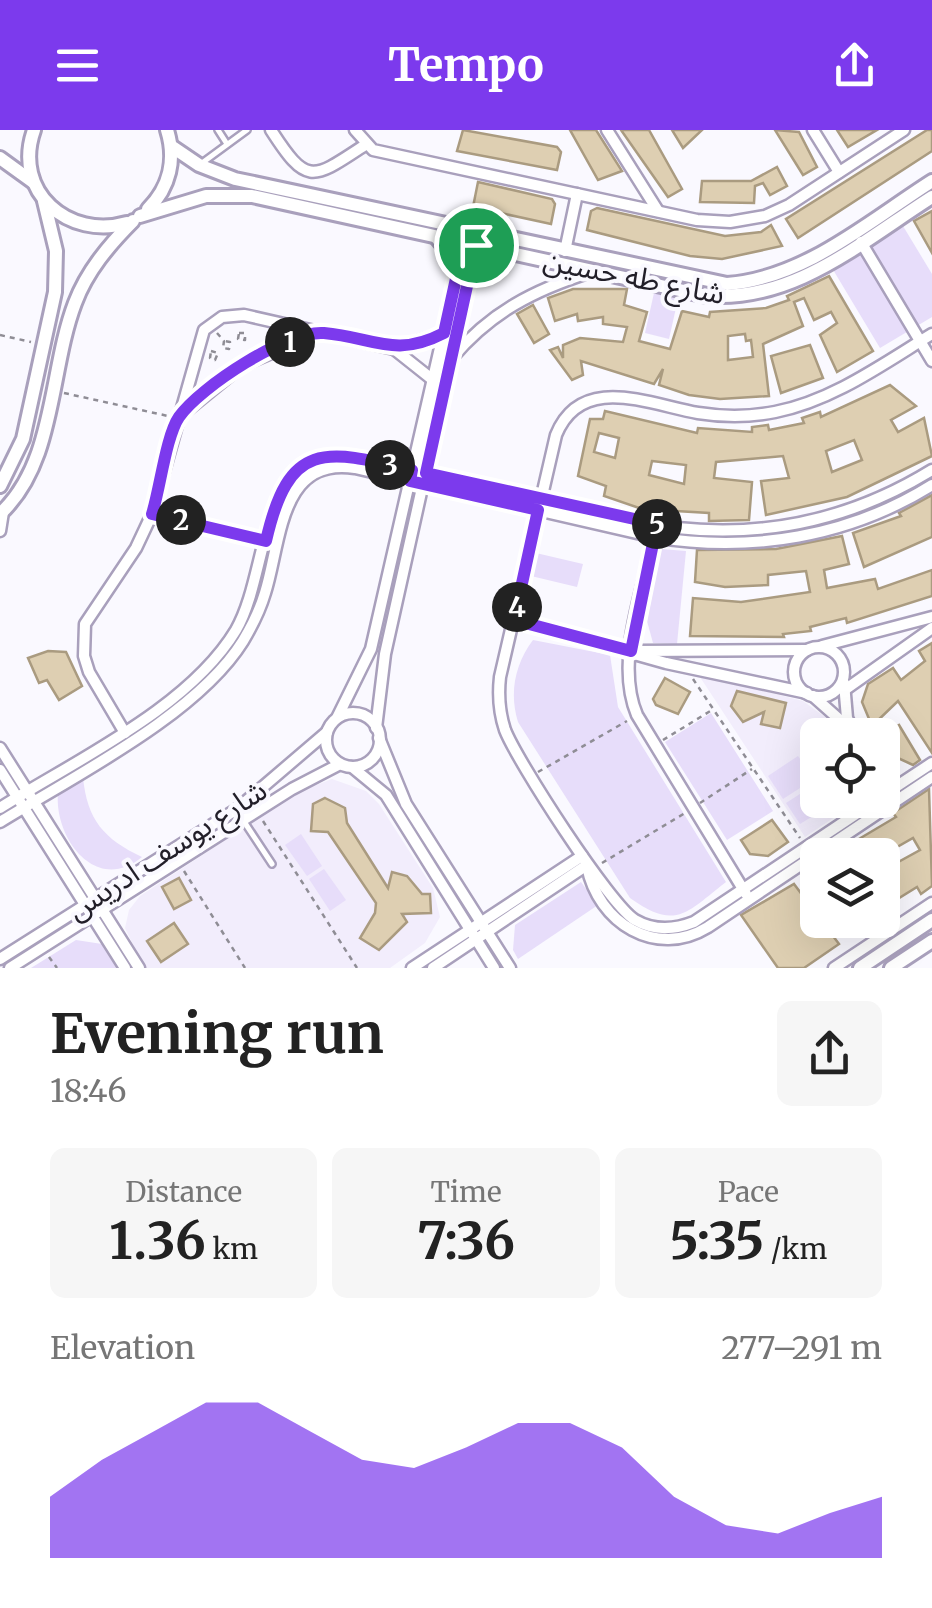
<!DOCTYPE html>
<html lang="en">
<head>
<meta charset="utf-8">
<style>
  body { margin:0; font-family:Merriweather,"Noto Sans Arabic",serif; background:#f6f6f6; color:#222; height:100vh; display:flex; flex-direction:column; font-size:38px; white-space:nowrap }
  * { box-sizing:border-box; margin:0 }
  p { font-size:32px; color:#767676 }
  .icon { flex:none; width:55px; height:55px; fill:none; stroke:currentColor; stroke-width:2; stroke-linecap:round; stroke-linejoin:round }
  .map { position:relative; height:838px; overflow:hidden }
  .panel { display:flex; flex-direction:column; background:#fff; flex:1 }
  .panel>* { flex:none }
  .tools { position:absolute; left:800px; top:588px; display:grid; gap:20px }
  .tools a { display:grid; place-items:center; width:100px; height:100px; border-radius:15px; background:#fff; box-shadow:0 10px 40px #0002; font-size:50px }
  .pin { position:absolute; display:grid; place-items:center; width:85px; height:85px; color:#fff; margin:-42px; border:5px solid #fff; border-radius:50%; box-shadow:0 2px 10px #0007 }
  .km { position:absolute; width:50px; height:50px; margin:-25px; border-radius:50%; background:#222; color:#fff; font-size:28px; line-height:50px; text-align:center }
  .round { display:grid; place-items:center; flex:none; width:105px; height:105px; border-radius:15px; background:#f6f6f6 }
  .overview { display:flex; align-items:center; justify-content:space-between; height:170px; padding:0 50px }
  h1 { font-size:55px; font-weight:700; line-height:75px }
  .figures { display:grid; grid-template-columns:repeat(3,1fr); gap:15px; height:170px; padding:10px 50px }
  .figures div { display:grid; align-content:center; border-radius:15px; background:#f6f6f6; text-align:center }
  .figures b { font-size:50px; font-weight:700 }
  .figures small { font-size:28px; font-weight:400 }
  .figures p { font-size:28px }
  .chart { height:280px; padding:20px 50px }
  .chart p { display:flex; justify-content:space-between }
  .chart svg { width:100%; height:180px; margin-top:10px; fill:#7c3aed; opacity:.7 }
  header { display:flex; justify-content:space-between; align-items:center; height:130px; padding:0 50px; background:#7c3aed; color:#fff; font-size:45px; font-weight:700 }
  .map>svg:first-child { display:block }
  .built { fill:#f2edfc }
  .green { fill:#e7ddfa }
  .building { fill:#decfb2; stroke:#aa9b80; stroke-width:2.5; fill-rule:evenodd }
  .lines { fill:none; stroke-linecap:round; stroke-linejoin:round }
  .service-casing { stroke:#a9a0bc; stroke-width:10 }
  .minor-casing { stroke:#a9a0bc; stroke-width:15 }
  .tertiary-casing { stroke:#a9a0bc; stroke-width:18 }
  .path { stroke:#8f8d95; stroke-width:2.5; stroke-dasharray:5 5; stroke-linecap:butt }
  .service { stroke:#fff; stroke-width:5 }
  .minor { stroke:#fff; stroke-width:10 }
  .tertiary { stroke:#fff; stroke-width:12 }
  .route-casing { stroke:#fff; stroke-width:20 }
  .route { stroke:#7c3aed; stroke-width:12 }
  .labels { text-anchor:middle; stroke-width:8; stroke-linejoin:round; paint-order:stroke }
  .street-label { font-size:30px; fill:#221f29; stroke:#faf9ff }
</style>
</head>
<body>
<header><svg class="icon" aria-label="menu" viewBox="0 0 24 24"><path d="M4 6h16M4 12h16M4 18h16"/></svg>Tempo<svg class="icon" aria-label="share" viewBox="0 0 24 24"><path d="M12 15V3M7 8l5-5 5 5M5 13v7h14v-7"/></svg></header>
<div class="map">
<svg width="932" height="838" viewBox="0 0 932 838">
  <rect width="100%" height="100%" fill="#faf9ff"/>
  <g class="built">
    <path d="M698 544 803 571 832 592 840 605H818V670H860L805 707Z"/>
    <path d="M332 649 366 661 379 674 433 758 440 787 425 813 390 838H144L125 798 129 780 140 766 298 662Z"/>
  </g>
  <g class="green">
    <path d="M903 96 932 144V187L880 218 832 138Z"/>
    <path d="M654 163 678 169 669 209 645 203Z"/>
    <path d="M661 419 686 421 677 514 653 513 647 491Z"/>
    <path d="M536 423 583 434 577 457 531 446Z"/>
    <path d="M533 510 610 525 618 577 726 752C686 783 676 801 630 768L518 592C509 563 515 534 533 510Z"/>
    <path d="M711 583 773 681 727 710 665 612Z"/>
    <path d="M798 626 814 649 783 669 768 646Z"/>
    <path d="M83 647C87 690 104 709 142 727 96 765 54 708 58 663Z"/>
    <path d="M817 653 818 670 834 673 800 694 786 673Z"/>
    <path d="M301 704 322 736 307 746 285 715Z"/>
    <path d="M324 739 346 770 330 781 309 749Z"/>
    <path d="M581 752 598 775 518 829 513 820 515 795Z"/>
    <path d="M76 810 102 814 117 838H31Z"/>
  </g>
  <g class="building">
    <path d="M463 0 557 17 561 22 557 40 457 21Z"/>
    <path d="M570 0H596L622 41 598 50Z"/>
    <path d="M621 0H649L682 59 668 67Z"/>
    <path d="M672 0H702L683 18Z"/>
    <path d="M775 0 799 2 817 37 803 45Z"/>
    <path d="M837 0H877L848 17Z"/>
    <path d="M927 0H932V21L798 108 786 89Z"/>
    <path d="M777 37 787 56 770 65 763 53 755 56 754 73 700 72 702 51H751Z"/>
    <path d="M478 52 552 69 555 74 551 94 473 77Z"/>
    <path d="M597 78 725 106 761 102 771 95 782 116 722 129 690 126 587 100 591 81Z"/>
    <path d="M932 81V123L914 91Z"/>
    <path d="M829 146 873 221 837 242 820 205 837 193 831 182 814 190 804 168 794 172 803 196 763 214 769 266 720 269 689 265 659 255 663 239 654 254 581 231 583 245 572 250 550 220 558 217 563 228V215L580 208 623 212 627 197 603 194V187L578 191 577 184 555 191 548 168 573 159H627L624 175 647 182 639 211 670 219 682 181 709 187 710 182 766 178 789 170 787 166ZM745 204 746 211 751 210 753 227 728 230V206Z"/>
    <path d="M533 175 549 204 534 213 517 184Z"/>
    <path d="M810 215 823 248 781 263 771 226Z"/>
    <path d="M890 255 916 276 891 290 898 302 924 288 932 326 847 367 766 385 761 351 789 348 783 326 716 332 714 348 752 352 749 390 709 391V383L642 379 604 366 606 356 578 346 590 289H603L605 281 697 303 698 298 752 302V297L768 295 769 300 804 293 802 288 820 282 821 287ZM599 303 619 308 615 328 594 322ZM854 310 862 330 832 342 826 321ZM652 331 686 335 684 354 649 345Z"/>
    <path d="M932 365V407L864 437 853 403 901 386 899 383Z"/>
    <path d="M842 406 849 434 824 440 827 458 875 449 878 459 932 440V466L847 493 846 488 810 497 811 501 783 504 784 507 690 506 693 468 741 472 810 462 806 441 768 445V455L725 457 695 452 697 420 776 419Z"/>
    <path d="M932 513V623L898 571 872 596 862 572 868 554 893 538 901 550 925 531 919 521Z"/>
    <path d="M48 521 66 522 82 556 59 570 47 550 39 553 28 528Z"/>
    <path d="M665 548 690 562 678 584 656 575 653 569Z"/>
    <path d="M737 561 786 573 780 598 761 594 764 582 743 592 731 576Z"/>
    <path d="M899 595 920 630 913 635 887 623 882 614V605Z"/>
    <path d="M929 659 932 756 921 764 917 757 888 775 891 780 882 786V741L920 720 913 708 883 725H832L896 687 893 683Z"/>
    <path d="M325 668 345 678 347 693 388 758 392 742 407 746 422 764H430L431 783 402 784 407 792 379 820 360 808 375 783 376 773 328 702 311 701 313 674Z"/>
    <path d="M772 690 788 712 768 726 750 724 741 710Z"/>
    <path d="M179 748 191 770 174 779 162 757Z"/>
    <path d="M794 754 839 814 804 838H778L741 785Z"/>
    <path d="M174 793 188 814 161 832 147 811Z"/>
  </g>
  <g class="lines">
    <g class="service-casing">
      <g id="service">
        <path d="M218 0 227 14"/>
        <path d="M202 33 247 0"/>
        <path d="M243 690 272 734"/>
      </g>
    </g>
    <g class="minor-casing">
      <g id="minor">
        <path d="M271 0C307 56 312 50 365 15"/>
        <path d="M355 0 373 20 697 90 730 92 765 86 789 75 904 0"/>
        <path d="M607 0 658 81"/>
        <path d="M813 0 839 42"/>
        <path d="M861 112 932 231"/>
        <path d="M565 121 577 64"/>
        <path d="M394 219 444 203"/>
        <path d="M452 228C491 182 534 160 591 142"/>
        <path d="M179 287 243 235 316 204"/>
        <path d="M0 401 3 382"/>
        <path d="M656 401C644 456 614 531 637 585L746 764"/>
        <path d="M513 490 666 533 807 563"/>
        <path d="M822 516 932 487"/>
        <circle cx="819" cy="542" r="25"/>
        <path d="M637 521 807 520"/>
        <path d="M844 553 847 588 855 605"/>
        <path d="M846 559 932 498"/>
        <path d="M813 566 849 598"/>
        <circle cx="353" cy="610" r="27"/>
        <path d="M337 588 371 519 467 100"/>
        <path d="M376 598 385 524 479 102"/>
        <path d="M125 603 89 542 84 526 85 494 136 418 152 384 204 200 222 187 244 185 394 219 433 250"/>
        <path d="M379 608 406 674 510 838"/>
        <path d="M0 618 139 838"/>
        <path d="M352 637 386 665 494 838"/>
        <path d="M0 640 125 838"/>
        <path d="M882 666 932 633"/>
        <path d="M877 670 694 792C674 800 654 801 635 790 610 775 517 631 505 600 499 582 498 565 500 547L556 305C581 243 648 274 698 283 723 287 750 287 775 282 832 271 883 234 932 204"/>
        <path d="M0 678C76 630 189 578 236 500 271 440 256 313 356 327L677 398C769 408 854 388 932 340"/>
        <path d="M0 692C74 646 197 585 243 511 252 496 260 480 265 463 281 413 279 326 355 338L654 407C751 423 849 407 932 355"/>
        <path d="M587 736C598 793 656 829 708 797L932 647"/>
        <path d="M0 829 237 679 327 602"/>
        <path d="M10 838 292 659 340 634"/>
        <path d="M412 838 582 726"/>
        <path d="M433 838 587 735"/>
        <path d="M834 838 932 773"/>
      </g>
    </g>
    <g class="tertiary-casing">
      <g id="tertiary">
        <path d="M34 0C12 62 69 110 127 93"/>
        <path d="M171 16 199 35 235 49 727 154C805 148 869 91 932 51"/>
        <path d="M0 28 33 52"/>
        <path d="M148 79C170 57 176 29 167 0"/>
        <path d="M140 86 206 66H252L702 165C791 175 861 112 932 67"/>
        <path d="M436 107 459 135"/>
        <path d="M470 142 505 121"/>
        <path d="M0 356 23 309 55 162 56 121 44 71"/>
        <path d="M0 384C56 332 49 241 75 173 87 141 109 115 133 91"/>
        <path d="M860 838 932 790"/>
        <path d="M891 838 932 811"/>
      </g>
    </g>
    <g class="path">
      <path d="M217 203 224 211 223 218 229 219 230 212 224 211"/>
      <path d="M239 203H245V210L238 209Z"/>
      <path d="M0 205 31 212"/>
      <path d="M211 221 218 223 215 230 210 228Z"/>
      <path d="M64 263 168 286"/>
      <path d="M161 386 255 409"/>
      <path d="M693 549 800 708"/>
      <path d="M663 610 712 580"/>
      <path d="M538 642 627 591"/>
      <path d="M700 673 752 639"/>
      <path d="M263 691 357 838"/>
      <path d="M602 733 685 683"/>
      <path d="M184 741 245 838"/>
      <path d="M49 827 57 838"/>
    </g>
    <use href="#service" class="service"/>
    <use href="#minor" class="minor"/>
    <use href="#tertiary" class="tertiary"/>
  </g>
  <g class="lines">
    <g class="route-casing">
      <path id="route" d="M464 112 476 115 426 343 657 394 631 521 514 490 538 380 410 351 412 340C324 319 289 310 266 411L152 384C160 359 166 306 179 287 200 257 287 200 324 203 373 207 394 229 444 203Z"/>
    </g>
    <use href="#route" class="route"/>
  </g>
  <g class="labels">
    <g class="street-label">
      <text transform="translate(634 147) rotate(11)" y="10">شارع طه حسين</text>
      <text transform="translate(167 720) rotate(-33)" y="10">شارع يوسف ادريس</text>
    </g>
  </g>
</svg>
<div class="tools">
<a><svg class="icon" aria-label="locate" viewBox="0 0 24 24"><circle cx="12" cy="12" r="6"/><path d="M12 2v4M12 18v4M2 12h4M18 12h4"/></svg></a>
<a><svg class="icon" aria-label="layers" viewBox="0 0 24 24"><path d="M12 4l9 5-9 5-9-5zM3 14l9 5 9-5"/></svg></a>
</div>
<div class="pin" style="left:476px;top:115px;background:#1e9e55"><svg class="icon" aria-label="arrive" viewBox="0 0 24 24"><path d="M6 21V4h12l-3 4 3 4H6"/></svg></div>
<b class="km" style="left:290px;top:212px">1</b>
<b class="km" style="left:181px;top:390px">2</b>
<b class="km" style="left:390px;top:335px">3</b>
<b class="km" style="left:517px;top:477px">4</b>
<b class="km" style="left:657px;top:394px">5</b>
</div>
<section class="panel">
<div class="overview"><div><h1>Evening run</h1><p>18:46</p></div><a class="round"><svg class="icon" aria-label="share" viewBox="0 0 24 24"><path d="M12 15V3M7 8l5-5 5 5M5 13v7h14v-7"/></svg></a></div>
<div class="figures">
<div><p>Distance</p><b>1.36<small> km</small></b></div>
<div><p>Time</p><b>7:36</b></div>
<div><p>Pace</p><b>5:35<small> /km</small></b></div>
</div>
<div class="chart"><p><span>Elevation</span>277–291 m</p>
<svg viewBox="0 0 160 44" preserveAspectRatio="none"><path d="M0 44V29L10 20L20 13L30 6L40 6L50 13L60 20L70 22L80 17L90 11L100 11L110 17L120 29L130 36L140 38L150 33L160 29V44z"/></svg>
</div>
</section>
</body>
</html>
